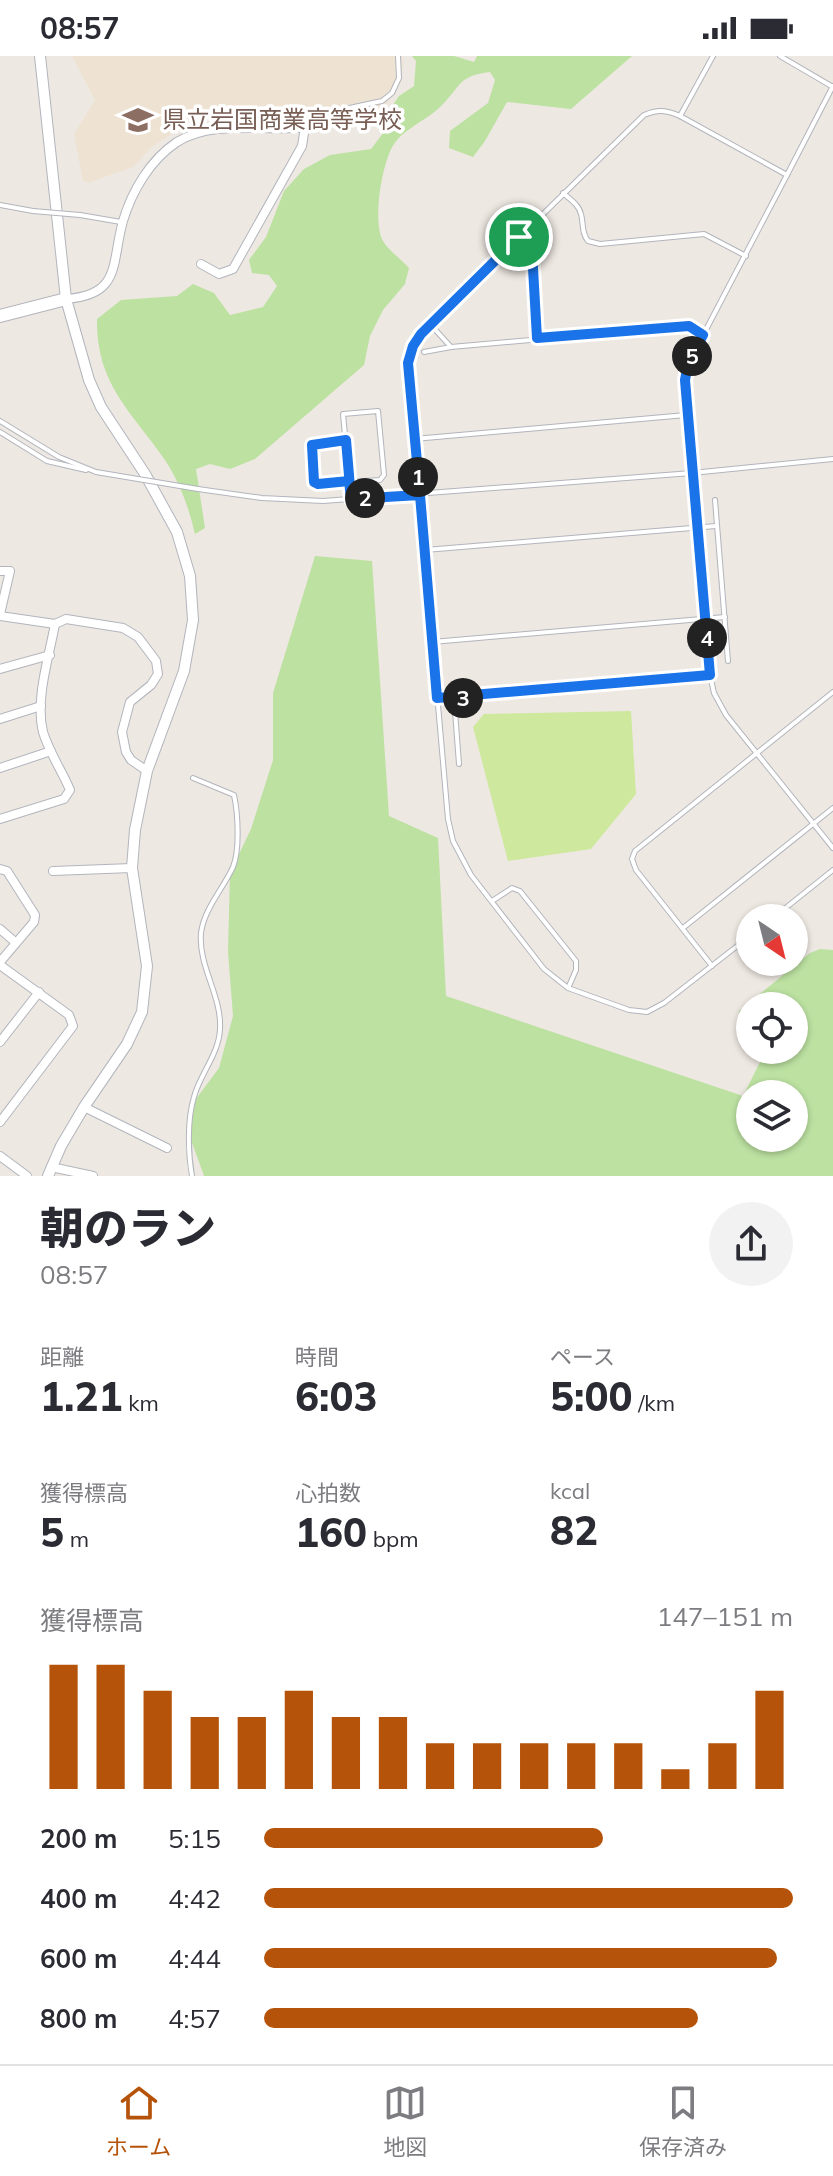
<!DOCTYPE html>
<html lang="ja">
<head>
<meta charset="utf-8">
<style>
  body { margin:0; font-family:Mulish,"Noto Sans JP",sans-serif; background:#f2f2f3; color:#2b2b33; height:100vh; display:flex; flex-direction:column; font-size:30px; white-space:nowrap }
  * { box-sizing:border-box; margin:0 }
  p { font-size:26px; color:#7c7c81 }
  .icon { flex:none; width:44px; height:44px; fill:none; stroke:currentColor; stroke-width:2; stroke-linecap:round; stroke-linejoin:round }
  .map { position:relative; height:1120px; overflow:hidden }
  .details { display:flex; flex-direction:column; background:#fff; flex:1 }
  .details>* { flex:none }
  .needle { width:52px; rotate:145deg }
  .fabs { position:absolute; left:736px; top:848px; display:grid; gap:16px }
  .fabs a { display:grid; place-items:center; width:72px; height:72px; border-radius:50%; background:#fff; box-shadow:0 2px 6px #0004; font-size:40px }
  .pin { position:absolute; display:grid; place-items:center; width:68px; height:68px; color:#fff; margin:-34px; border:4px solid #fff; border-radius:50%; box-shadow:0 2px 8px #0007 }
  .km { position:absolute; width:40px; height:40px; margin:-20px; border-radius:50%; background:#222; color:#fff; font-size:22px; line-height:40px; text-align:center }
  .round { display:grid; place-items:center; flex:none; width:84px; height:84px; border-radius:42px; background:#f2f2f3 }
  .summary { display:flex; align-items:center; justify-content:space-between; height:136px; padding:0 40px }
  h1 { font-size:44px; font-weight:800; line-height:60px }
  .metrics { display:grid; grid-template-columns:repeat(3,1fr); gap:12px; height:136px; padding:8px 40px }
  .metrics div { display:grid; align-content:center }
  .metrics b { font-size:40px; font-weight:800 }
  .metrics small { font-size:22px; font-weight:400 }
  .metrics p { font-size:22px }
  .chart { height:224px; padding:16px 40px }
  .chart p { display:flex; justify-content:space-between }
  .chart svg { width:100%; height:144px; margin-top:8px; stroke:#b45309; stroke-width:6 }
  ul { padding:0 40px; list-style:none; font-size:26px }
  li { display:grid; grid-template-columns:128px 96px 1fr; align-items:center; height:60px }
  li i { height:20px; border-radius:10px; background:#b45309 }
  .status { display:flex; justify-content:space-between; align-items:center; height:56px; padding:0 40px; background:#fff; direction:ltr }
  .status svg { height:22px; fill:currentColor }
  .tab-bar { display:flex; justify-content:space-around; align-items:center; height:112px; border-top:2px solid #e1e1e2; background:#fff; font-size:22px; color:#7c7c81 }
  .tab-bar a { display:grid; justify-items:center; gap:4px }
  .tab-bar .on { color:#b45309 }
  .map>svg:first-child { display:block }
  .education { fill:#eee3d2 }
  .green { fill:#bce1a1; fill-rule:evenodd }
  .pitch { fill:#cee89e }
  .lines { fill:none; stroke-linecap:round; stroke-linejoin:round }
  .service-casing { stroke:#b2b5bd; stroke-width:6 }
  .minor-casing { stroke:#b2b5bd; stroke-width:10 }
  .tertiary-casing { stroke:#b2b5bd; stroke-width:12 }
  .secondary-casing { stroke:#b2b5bd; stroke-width:14 }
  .service { stroke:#fff; stroke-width:4 }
  .minor { stroke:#fff; stroke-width:8 }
  .tertiary { stroke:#fff; stroke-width:10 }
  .secondary { stroke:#fff; stroke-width:12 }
  .service-bridge-casing { stroke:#b2b5bd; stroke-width:6; stroke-linecap:butt }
  .service-bridge { stroke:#fff; stroke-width:4 }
  .route-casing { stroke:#fff; stroke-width:16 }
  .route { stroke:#1a73e8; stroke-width:10 }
  .labels { text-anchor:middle; stroke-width:7; stroke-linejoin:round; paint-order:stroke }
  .education-label { font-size:24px; fill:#785e54; stroke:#fff; text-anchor:start }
</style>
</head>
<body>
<div class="status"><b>08:57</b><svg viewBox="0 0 49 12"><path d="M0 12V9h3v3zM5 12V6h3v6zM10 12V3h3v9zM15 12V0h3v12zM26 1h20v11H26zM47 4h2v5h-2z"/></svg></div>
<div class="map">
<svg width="833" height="1120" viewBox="0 0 833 1120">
  <rect width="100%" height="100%" fill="#eee8e2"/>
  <path class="education" d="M72 0H402L403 10 398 31 379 60 331 69 326 60 217 66 209 57 204 56 152 91 133 111 88 127 83 125 74 78 95 44Z"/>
  <g class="green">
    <path d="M412 0H454L474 6 477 0H632L571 53 507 46 485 85 473 101 449 92 450 75 488 47 495 24 490 16C458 20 462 29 442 49 428 64 406 71 394 88 382 106 372 166 383 185 388 194 401 203 409 212L405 228 383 254 370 280 364 309 255 403 230 413 210 408 196 413 205 472 195 478C189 452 180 427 165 404 131 355 96 328 97 263L121 244 177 240 193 228 214 237 230 259 263 251 277 230 269 219 252 217 249 204 266 181 284 135 304 113 330 99 371 93 384 76 387 58 399 40 414 30 416 5Z"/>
    <path d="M315 500 372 505 389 760 438 782 446 940 743 1040 762 1002 763 994H794V950H750V968L739 963V955L810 897 820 893 833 894V1120H204L189 1078 196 1043 219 1012 233 960 228 896 230 817 251 773 273 704V637ZM750 1038H794V1082H750Z"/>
  </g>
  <path class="pitch" d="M631 655 636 738 591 793 508 805 473 671 484 658Z"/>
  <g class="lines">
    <g class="service-casing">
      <g id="service">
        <path d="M780 0 833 31"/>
        <path d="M680 60 713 0"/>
        <path d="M315 69 317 59 382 45 392 37 399 22 398 0"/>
        <path d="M787 119 833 30"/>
        <path d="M563 137C570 143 579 149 581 158 584 169 581 176 588 185L600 188 704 178 746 200"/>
        <path d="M0 149 33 155"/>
        <path d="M80 159 121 166"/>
        <path d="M519 181 532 195 537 282"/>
        <path d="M431 269 451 291 689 270 703 279"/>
        <path d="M424 296 451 291"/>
        <path d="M0 365 59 401 96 416"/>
        <path d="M0 376 47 405 86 414"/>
        <path d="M414 383 686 359"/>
        <path d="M346 384 312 389 314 426 318 428 380 424 384 419 378 355 343 358 351 443"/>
        <path d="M198 433 262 442 323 445 692 417 833 403"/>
        <path d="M715 444 728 605"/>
        <path d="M425 494 716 470"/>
        <path d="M432 586 725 561"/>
        <path d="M438 642 710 619"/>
        <path d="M454 642 459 708"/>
        <path d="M492 845 512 832 520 835 576 905V914L569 930"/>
        <path d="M773 862 833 814"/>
        <path d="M683 872 833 752"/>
        <path d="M750 880 664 947 647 956 629 954 568 932 544 913 471 819 453 785 448 763 408 307 413 290 430 269 644 59C658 53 666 54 680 60L787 119 688 308 685 324 686 359 710 619 714 637 726 659 833 792"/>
        <path d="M712 910 636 814 632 803 635 795 833 636"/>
        <path d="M192 1120C188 1097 187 1064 194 1041 200 1018 219 998 220 973 222 940 198 910 201 877 204 853 223 833 233 811 240 794 238 757 234 739L193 722"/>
      </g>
    </g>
    <g class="minor-casing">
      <g id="minor">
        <path d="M201 208 219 218 233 213 302 90 305 71"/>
        <path d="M66 243C122 239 111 207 123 165 132 135 150 104 177 86 218 61 272 79 315 69"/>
        <path d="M0 515H10L0 558"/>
        <path d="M0 560 55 568 66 563 123 572 138 581 156 605 158 618 151 629 130 646 122 676 126 696 131 704 147 715"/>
        <path d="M0 613 50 599"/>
        <path d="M0 663 41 650"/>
        <path d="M0 712 51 695"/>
        <path d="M0 763 64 743 70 734C62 715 49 696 43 676 35 643 49 601 55 568"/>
        <path d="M0 813 7 815 35 859 34 866 0 906"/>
        <path d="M53 815 132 812"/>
        <path d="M0 873 15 886"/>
        <path d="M0 909 69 959 73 970 0 1066"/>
        <path d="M0 986 39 936"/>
        <path d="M84 1051 167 1092"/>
        <path d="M0 1100 27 1120"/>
        <path d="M51 1111 93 1120"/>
      </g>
    </g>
    <g class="tertiary-casing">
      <path id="tertiary" d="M40 0 66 243 89 324 101 351 145 418 177 476 190 520 193 564 184 615 147 715 135 774 132 812 147 910 142 956 127 988 84 1051 61 1090 48 1120"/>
    </g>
    <g class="secondary-casing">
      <path id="secondary" d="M0 260 66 243"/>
    </g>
    <use href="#service" class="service"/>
    <use href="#minor" class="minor"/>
    <use href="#tertiary" class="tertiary"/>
    <use href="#secondary" class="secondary"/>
    <g class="service-bridge-casing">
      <g id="service-bridge">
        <path d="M33 155 80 159"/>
        <path d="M96 416 198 433"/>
      </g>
    </g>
    <use href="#service-bridge" class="service-bridge"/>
  </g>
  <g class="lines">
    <g class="route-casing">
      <path id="route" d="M519 181 421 278 413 290 408 307 420 439 351 443 349 425 318 428 314 426 312 389 346 384 351 443 420 439 437 642 710 619 685 324 688 308 703 279 689 270 537 282 532 195 519 181"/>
    </g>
    <use href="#route" class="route"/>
  </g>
  <defs>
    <g id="school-bare" transform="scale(2.4)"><path d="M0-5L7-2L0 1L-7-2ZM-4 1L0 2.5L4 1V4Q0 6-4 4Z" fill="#8d6e63" stroke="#fff" stroke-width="2.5" paint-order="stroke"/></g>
  </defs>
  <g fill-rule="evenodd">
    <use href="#school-bare" x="138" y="64"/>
  </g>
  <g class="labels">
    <g class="education-label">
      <text x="162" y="72">県立岩国商業高等学校</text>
    </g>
  </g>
</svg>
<div class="fabs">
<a><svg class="needle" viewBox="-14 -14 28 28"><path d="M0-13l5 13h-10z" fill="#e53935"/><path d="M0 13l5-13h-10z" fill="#7c7c81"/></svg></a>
<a><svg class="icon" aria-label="locate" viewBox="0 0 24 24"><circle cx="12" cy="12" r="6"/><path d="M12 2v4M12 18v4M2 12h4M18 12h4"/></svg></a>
<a><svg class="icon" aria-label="layers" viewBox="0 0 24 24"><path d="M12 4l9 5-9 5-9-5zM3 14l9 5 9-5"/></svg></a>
</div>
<div class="pin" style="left:519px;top:181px;background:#1e9e55"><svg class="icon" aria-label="arrive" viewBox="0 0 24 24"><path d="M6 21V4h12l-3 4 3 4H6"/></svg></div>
<b class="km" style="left:418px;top:421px">1</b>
<b class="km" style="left:365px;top:442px">2</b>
<b class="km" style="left:463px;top:642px">3</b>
<b class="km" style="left:707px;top:582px">4</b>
<b class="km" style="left:692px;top:300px">5</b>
</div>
<section class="details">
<div class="summary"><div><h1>朝のラン</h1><p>08:57</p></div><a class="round"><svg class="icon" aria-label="share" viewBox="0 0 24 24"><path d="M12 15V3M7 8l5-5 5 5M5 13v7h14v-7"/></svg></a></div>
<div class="metrics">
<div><p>距離</p><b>1.21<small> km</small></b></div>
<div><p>時間</p><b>6:03</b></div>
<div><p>ペース</p><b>5:00<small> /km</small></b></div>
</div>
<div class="metrics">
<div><p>獲得標高</p><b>5<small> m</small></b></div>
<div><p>心拍数</p><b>160<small> bpm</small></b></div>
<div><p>kcal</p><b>82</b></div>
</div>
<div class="chart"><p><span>獲得標高</span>147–151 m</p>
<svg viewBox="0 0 160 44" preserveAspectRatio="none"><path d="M5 44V6M15 44V6M25 44V14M35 44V22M45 44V22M55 44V14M65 44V22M75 44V22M85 44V30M95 44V30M105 44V30M115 44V30M125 44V30M135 44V38M145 44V30M155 44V14"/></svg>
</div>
<ul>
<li><b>200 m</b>5:15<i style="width:64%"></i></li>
<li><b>400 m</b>4:42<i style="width:100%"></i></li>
<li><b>600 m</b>4:44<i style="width:97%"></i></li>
<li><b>800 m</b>4:57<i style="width:82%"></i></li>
</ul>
</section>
<nav class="tab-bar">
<a class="on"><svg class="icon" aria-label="home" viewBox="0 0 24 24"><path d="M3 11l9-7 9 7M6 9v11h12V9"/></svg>ホーム</a>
<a><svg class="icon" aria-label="map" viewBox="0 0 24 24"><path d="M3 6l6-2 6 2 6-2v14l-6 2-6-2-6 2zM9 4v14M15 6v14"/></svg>地図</a>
<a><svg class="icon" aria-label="saved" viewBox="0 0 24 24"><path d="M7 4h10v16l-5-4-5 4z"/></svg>保存済み</a>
</nav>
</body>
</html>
